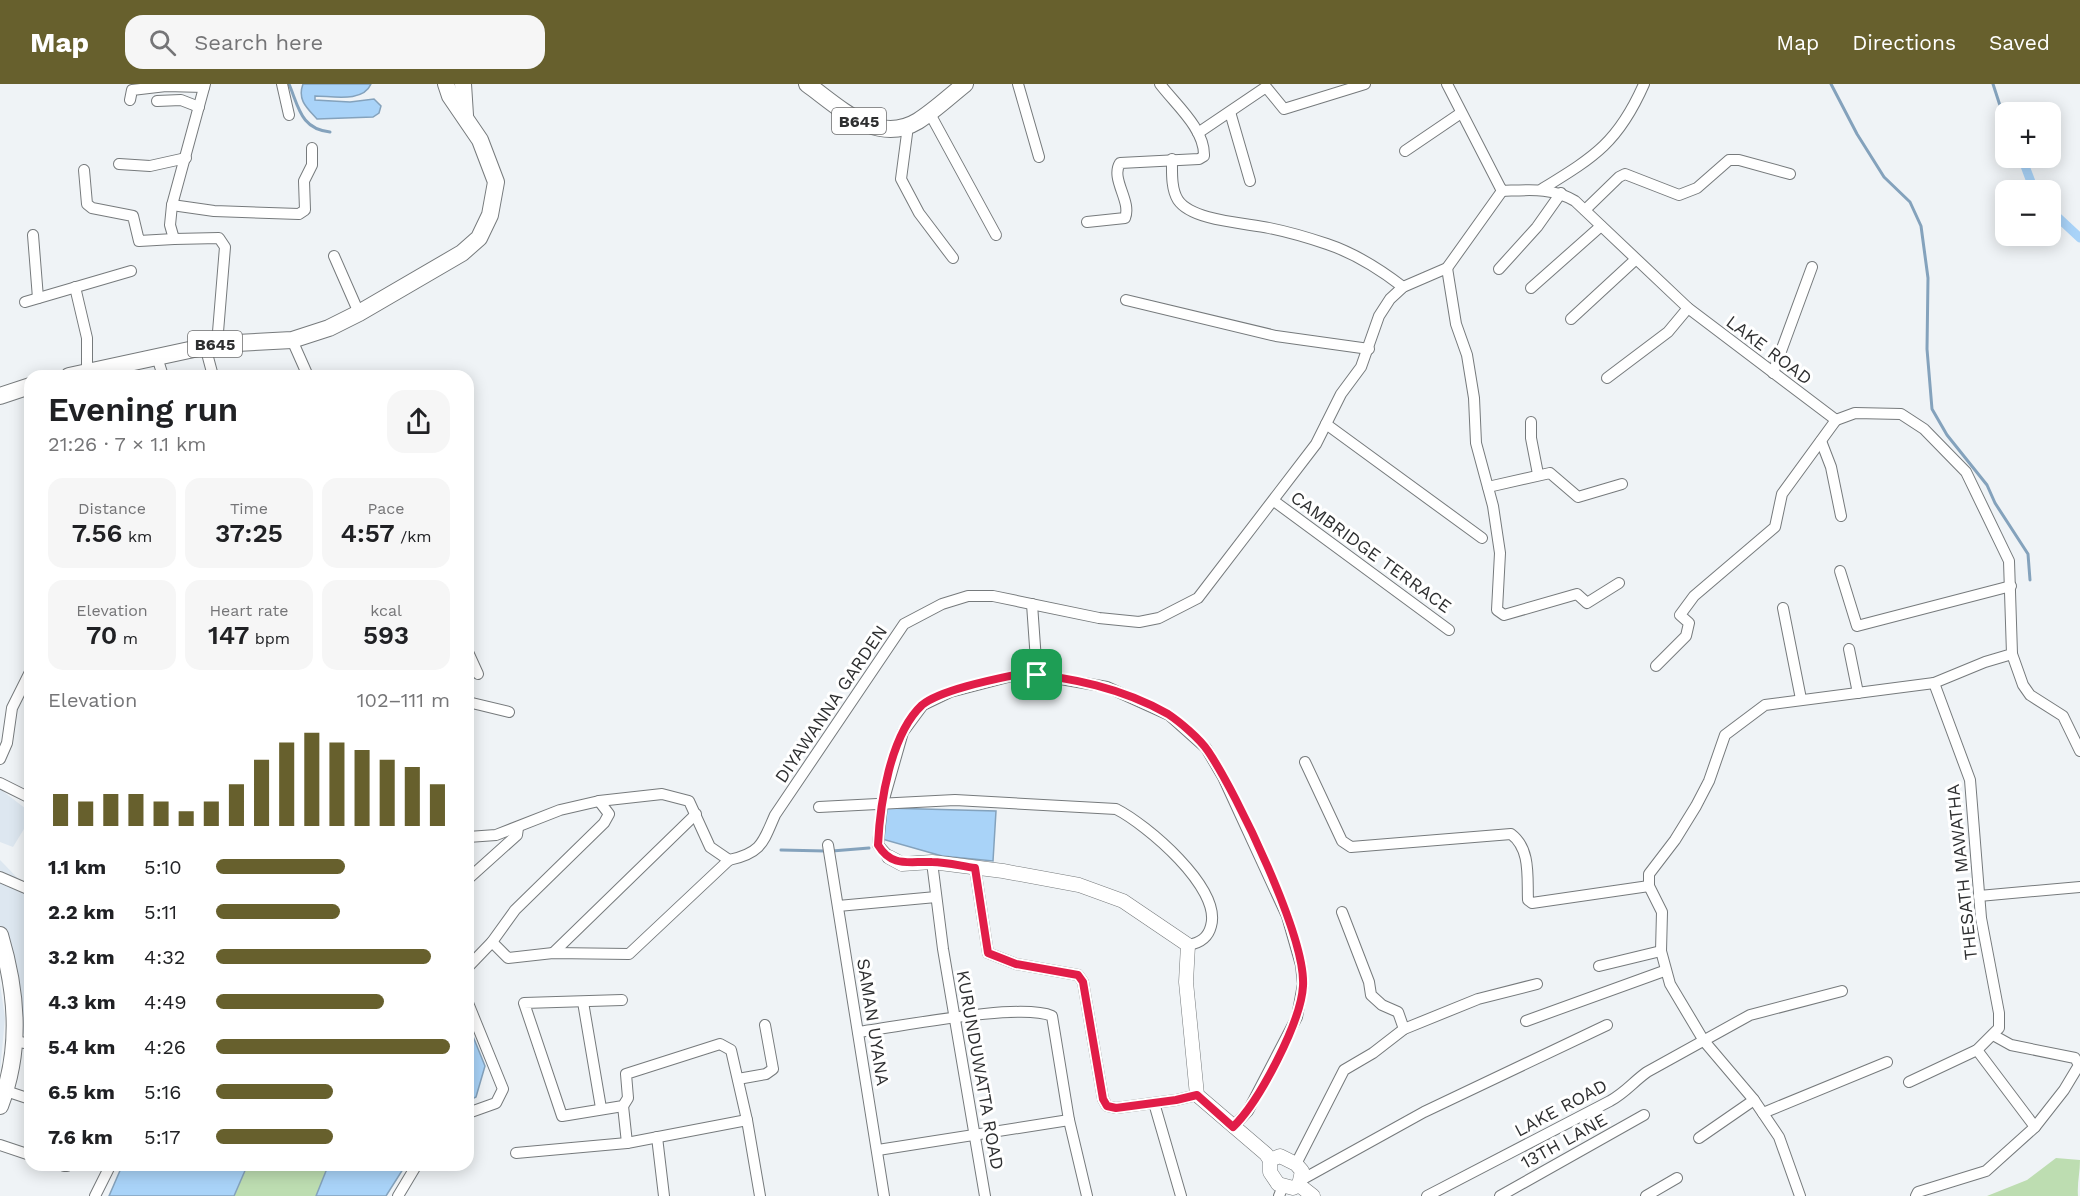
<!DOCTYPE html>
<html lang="en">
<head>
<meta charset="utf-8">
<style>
  body { margin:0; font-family:"Work Sans",sans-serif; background:#f6f6f6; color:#202124; height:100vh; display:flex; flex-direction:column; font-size:22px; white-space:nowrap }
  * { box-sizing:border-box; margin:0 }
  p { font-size:20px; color:#757577 }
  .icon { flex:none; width:33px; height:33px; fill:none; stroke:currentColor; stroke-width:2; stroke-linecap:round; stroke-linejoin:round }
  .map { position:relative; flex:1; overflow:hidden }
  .sheet { position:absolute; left:24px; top:286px; width:450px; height:801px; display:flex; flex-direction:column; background:#fff; border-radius:18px; box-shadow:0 3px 15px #0003 }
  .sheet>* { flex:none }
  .controls { position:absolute; left:1995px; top:18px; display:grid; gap:12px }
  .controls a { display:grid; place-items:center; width:66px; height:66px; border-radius:12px; background:#fff; box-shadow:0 3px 15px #0003; font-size:30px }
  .pin { position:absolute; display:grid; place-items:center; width:51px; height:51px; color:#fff; margin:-26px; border-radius:12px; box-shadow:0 3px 9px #0006 }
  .round { display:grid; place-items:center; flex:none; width:63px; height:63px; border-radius:18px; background:#f6f6f6 }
  .summary { display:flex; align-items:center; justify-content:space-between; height:102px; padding:0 24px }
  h1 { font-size:33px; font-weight:600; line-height:45px }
  .figures { display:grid; grid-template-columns:repeat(3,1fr); gap:9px; height:102px; padding:6px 24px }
  .figures div { display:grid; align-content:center; border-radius:15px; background:#f6f6f6; text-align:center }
  .figures b { font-size:26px; font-weight:600 }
  .figures small { font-size:16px; font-weight:400 }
  .figures p { font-size:16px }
  .chart { height:168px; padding:12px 24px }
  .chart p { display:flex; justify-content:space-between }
  .chart svg { width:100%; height:108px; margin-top:6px; stroke:#67602d; stroke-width:6 }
  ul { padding:0 24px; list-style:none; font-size:20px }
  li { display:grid; grid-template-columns:96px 72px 1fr; align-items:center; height:45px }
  li i { height:15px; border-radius:8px; background:#67602d }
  header { display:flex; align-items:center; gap:36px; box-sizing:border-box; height:84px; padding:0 30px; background:#67602d; color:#fff }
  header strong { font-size:28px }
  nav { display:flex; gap:33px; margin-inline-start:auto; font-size:21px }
  .search { width:420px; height:54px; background:#f6f6f6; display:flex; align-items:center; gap:15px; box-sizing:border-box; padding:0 21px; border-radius:18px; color:#757577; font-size:22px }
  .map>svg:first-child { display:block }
  .built { fill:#dde7f0 }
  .green { fill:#bdddb1 }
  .water { fill:#a9d3f8; stroke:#84a2bc; stroke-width:1.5 }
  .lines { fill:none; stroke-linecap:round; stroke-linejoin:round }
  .stream { stroke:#84a2bc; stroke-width:3 }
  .canal { stroke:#a9d3f8; stroke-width:9 }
  .minor-casing { stroke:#767a7c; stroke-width:12 }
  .tertiary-casing { stroke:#767a7c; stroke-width:15 }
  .primary-casing { stroke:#767a7c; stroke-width:18 }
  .minor { stroke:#fff; stroke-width:10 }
  .tertiary { stroke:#fff; stroke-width:14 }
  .primary { stroke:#fff; stroke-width:16 }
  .route-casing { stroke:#fff; stroke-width:12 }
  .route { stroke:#e11d48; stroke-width:8 }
  .labels { text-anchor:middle; stroke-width:6; stroke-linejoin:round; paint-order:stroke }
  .shield { fill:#fff; stroke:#6d6d6e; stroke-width:1.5 }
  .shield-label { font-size:16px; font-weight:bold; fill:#2e2f30 }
  .street-label { font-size:18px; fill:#2e2f30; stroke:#fff }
</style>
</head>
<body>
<header>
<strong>Map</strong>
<div class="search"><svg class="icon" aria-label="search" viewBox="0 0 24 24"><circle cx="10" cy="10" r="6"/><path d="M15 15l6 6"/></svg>Search here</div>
<nav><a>Map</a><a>Directions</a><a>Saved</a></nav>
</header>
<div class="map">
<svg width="2080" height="1112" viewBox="0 0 2080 1112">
  <rect width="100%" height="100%" fill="#eff3f6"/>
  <g class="built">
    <path d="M0 705 30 728V735L13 763 0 758Z"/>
    <path d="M0 776 30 807V944L16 956 0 849Z"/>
    <path d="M0 900 5 934 0 987Z"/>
  </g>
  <g class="green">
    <path d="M2056 1074 2080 1076C2080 1089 2077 1099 2078 1112H1987L2027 1096Z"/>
    <path d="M247 1082H328L316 1112H234Z"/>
  </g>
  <g class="water">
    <path d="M303 0H371C363 19 332 12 315 12V16L350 18 374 15 381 22 379 29 373 33 317 35C307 24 297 16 303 0Z"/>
    <path d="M886 724 996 727 993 777 942 772 882 755Z"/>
    <path d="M468 940 485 982 476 1013 468 1017Z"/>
    <path d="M122 1082H247L234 1112H109Z"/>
    <path d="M328 1082H405L386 1112H316Z"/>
  </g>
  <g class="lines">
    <g class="stream">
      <path d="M289 0C299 24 301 45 330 48"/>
      <path d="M1831 0 1857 50 1884 93 1910 118 1921 142 1928 194 1927 265 1932 325 1947 351 1987 401 1995 419 2028 470 2030 496"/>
      <path d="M1993 0 2006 40"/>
      <path d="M781 766 825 767"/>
      <path d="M832 767 869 764"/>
    </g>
    <g class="canal">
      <path d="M2022 74 2034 106"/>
      <path d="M2050 126 2080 154"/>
    </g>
    <g class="minor-casing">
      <g id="minor">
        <path d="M205 0 172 121 170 141 174 155 219 154 225 163 217 260"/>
        <path d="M282 0 289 31"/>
        <path d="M1018 0 1039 73"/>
        <path d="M1447 0 1502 107C1529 106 1551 103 1575 117L1688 224 1836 336 1855 329 1901 330 1924 345 1966 388 2009 477 2012 570 1985 578 1934 599 1765 621 1725 651 1709 697 1696 722 1675 756 1649 790V802L1662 828 1661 867 1670 900 1704 957 1754 1016 1779 1053 1800 1112"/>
        <path d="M130 16 132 6 166 2 204 3"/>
        <path d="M157 17 181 16 199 23"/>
        <path d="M929 28 996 151"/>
        <path d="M1230 28 1250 97"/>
        <path d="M908 42 901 95 919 129 953 174"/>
        <path d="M1198 49 1266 3 1284 25 1365 0"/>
        <path d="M1405 67 1461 29"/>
        <path d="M1172 75C1172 88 1171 105 1178 116 1192 137 1246 139 1269 144 1289 148 1309 154 1327 160 1354 169 1381 186 1403 203"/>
        <path d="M119 80 150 82 186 74"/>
        <path d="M84 86 87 120 92 124 133 132 139 157 174 155"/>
        <path d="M1542 105C1594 73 1618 59 1644 0"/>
        <path d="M172 121 214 127 299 130 305 126 304 97 312 81V64"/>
        <path d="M1585 126 1619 93 1625 90 1679 111 1697 104 1729 76H1739L1790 90"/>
        <path d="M1087 138 1125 134C1132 117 1110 95 1120 79L1199 75 1204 72C1205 45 1175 20 1160 0"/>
        <path d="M33 151 38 214"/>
        <path d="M334 172 359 229"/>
        <path d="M1447 184 1456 240 1467 271 1474 314 1476 359 1493 422 1500 469 1497 526 1504 531 1577 510 1587 519 1619 499"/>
        <path d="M1499 185 1537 143 1561 109"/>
        <path d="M75 203 87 254V288"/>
        <path d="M1531 204 1601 142"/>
        <path d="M1126 216 1276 252 1369 265"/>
        <path d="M25 218 131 187"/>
        <path d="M1571 235 1635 176"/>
        <path d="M292 256 308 292"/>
        <path d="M205 262 213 292"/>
        <path d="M157 273 163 292"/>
        <path d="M1773 289 1812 183"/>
        <path d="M1607 294 1668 248 1688 224"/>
        <path d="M1531 338V354L1538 390"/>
        <path d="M1326 340 1482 454"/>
        <path d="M1821 357 1831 383 1841 432"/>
        <path d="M1488 403 1550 389 1578 413 1622 400"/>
        <path d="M1274 417 1449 546"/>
        <path d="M1840 487 1857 542 2011 502"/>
        <path d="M1032 520 1037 591"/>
        <path d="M1783 524 1801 615"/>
        <path d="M1849 565 1858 609"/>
        <path d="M468 568 478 590"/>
        <path d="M2012 570 2023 601 2030 611 2063 632 2080 667"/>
        <path d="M1656 582 1686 552 1689 539 1680 531 1694 512 1775 443 1782 410 1836 336"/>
        <path d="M468 621 472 619 509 628"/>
        <path d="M0 675 7 659 12 624 30 588"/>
        <path d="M1305 678 1342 757 1351 763 1511 750C1531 765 1527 793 1528 816L1532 819 1649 802"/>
        <path d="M0 699 30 714"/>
        <path d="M819 723 955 716 1116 725C1146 740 1222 804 1211 842 1208 854 1200 859 1188 861"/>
        <path d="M468 753 496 751 560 726 599 717 662 710 689 717 710 763 729 776C762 769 763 758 775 731L904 540 942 520 968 512H993L1099 534 1139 538 1159 534 1198 514 1316 360 1341 310 1361 283 1379 232 1390 215 1403 203 1447 184 1502 107"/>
        <path d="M828 761 884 1112"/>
        <path d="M889 773 878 761 882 722 903 648 923 621 950 608 1019 590 1037 591 1107 603 1169 631 1206 664 1223 693 1287 832 1301 881 1303 900 1297 933 1248 1027 1233 1043"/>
        <path d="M932 778 943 865 985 1112"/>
        <path d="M975 784 988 869 1016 880 1078 891 1083 898 1103 1015 1107 1022 1116 1024 1176 1016 1197 1011"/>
        <path d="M0 793 30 806"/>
        <path d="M468 795 517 751 518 744"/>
        <path d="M1979 812 2080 803"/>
        <path d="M838 822 936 813"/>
        <path d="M1342 828 1369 898 1371 911 1382 921 1398 928 1404 945"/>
        <path d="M492 858 508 874 553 869 629 870 729 776"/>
        <path d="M553 869 696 730"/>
        <path d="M1599 882 1661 867"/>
        <path d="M468 883 492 858 515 826 604 739 609 730 599 717"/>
        <path d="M622 916 524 919 562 1032 623 1022 628 1014 626 990 720 960 731 966 747 1036 760 1112"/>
        <path d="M583 918 601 1024"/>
        <path d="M468 919 503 1005 496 1019 468 1029"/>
        <path d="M1526 937 1664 887"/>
        <path d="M858 948C899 943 1020 918 1052 932L1069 1036 1087 1112"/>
        <path d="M15 957 30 960"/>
        <path d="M1977 966 2035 1043"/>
        <path d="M738 995 766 990 773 985 765 941"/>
        <path d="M1909 998 1977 966 1999 944V929L1981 834 1970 696 1934 599"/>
        <path d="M6 1007 30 1015"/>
        <path d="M1154 1019 1181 1112"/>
        <path d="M623 1022 627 1059"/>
        <path d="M1763 1029 1887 978"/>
        <path d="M657 1053 664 1112"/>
        <path d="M1699 1054 1754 1016"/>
        <path d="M0 1061 30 1071"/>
        <path d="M878 1066 1069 1036"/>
        <path d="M516 1069 627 1059 747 1036"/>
        <path d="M1296 1080 1344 986 1373 969 1404 945 1478 915 1537 900"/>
        <path d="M64 1082H67"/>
        <path d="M1303 1095 1424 1028 1607 941"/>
        <path d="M95 1112 110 1082"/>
        <path d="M398 1112 416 1082"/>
        <path d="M1279 1112 1283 1102"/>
        <path d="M1427 1112 1610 1017C1626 1008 1633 998 1647 988L1750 931 1842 907"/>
        <path d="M1500 1112 1644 1031"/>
        <path d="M1646 1112 1677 1094"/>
        <path d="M1916 1112 1918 1108 1986 1087 2035 1043 2064 1006 2079 981 2075 974 2011 961 1993 951"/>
      </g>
    </g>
    <g class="tertiary-casing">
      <g id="tertiary">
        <path d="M889 773 902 780 932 778 1003 787 1079 801 1123 817 1188 861 1186 898 1197 1011 1266 1070 1270 1076V1088L1278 1100 1293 1104 1299 1101"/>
        <path d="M1270 1076 1280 1072 1296 1080 1302 1087 1299 1101"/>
        <path d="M1299 1101 1313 1112"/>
      </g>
    </g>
    <g class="primary-casing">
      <g id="primary">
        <path d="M463 0 465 31"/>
        <path d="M807 0C839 23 877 62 918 37 934 27 950 12 965 0"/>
        <path d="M69 292 217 260 292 256 329 244 359 229 462 169 479 154 490 131 496 98 480 56 450 12 446 0"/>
        <path d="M0 312 30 302"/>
        <path d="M0 851C17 908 22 965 0 1022"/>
      </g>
    </g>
    <use href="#minor" class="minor"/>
    <use href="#tertiary" class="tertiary"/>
    <use href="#primary" class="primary"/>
  </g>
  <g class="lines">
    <g class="route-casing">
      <path id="route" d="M1019 590C1070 592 1124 605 1168 630 1180 638 1200 655 1208 667 1237 710 1306 853 1303 902 1301 938 1259 1018 1233 1043L1197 1011 1176 1016 1116 1024 1107 1022 1103 1015 1083 898 1078 891 1016 880 988 869 975 784C961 782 946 778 932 778 909 777 892 784 878 761 880 720 890 651 922 621 940 606 995 595 1019 590Z"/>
    </g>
    <use href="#route" class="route"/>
  </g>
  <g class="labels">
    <g class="shield">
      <rect x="832" y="24" width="54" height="26" rx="4.5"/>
      <rect x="188" y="247" width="54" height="26" rx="4.5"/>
    </g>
    <g class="shield-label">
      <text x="859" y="43">B645</text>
      <text x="215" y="266">B645</text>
    </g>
    <g class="street-label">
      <text transform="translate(1769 266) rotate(37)" y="6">LAKE ROAD</text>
      <text transform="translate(1371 468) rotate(36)" y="6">CAMBRIDGE TERRACE</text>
      <text transform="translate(831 620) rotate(-56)" y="6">DIYAWANNA GARDEN</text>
      <text transform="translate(1962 788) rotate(-96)" y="6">THESATH MAWATHA</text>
      <text transform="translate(873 938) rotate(81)" y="6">SAMAN UYANA</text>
      <text transform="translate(980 986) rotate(80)" y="6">KURUNDUWATTA ROAD</text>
      <text transform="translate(1561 1024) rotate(-28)" y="6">LAKE ROAD</text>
      <text transform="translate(1564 1057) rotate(-29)" y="6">13TH LANE</text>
    </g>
  </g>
</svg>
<div class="controls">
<a>+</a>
<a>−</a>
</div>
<div class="pin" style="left:1037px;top:591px;background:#1e9e55"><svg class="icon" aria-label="arrive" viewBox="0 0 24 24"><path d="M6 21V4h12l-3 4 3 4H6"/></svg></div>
<section class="sheet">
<div class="summary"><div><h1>Evening run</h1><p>21:26 · 7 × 1.1 km</p></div><a class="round"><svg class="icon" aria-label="share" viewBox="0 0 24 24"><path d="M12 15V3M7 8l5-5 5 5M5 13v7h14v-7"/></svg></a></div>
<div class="figures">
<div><p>Distance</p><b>7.56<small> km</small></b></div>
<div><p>Time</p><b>37:25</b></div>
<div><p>Pace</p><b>4:57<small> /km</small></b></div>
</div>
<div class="figures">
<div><p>Elevation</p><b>70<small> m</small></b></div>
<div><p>Heart rate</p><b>147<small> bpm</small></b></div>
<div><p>kcal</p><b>593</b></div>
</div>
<div class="chart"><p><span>Elevation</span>102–111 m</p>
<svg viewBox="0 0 160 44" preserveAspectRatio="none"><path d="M5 44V31M15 44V34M25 44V31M35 44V31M45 44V34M55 44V38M65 44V34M75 44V27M85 44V17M95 44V10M105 44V6M115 44V10M125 44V13M135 44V17M145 44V20M155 44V27"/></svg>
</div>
<ul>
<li><b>1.1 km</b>5:10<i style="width:55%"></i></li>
<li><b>2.2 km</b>5:11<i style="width:53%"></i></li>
<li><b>3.2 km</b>4:32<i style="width:92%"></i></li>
<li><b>4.3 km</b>4:49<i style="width:72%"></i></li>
<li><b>5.4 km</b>4:26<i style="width:100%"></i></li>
<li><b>6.5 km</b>5:16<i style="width:50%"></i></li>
<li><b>7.6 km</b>5:17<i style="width:50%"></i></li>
</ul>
</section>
</div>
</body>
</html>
